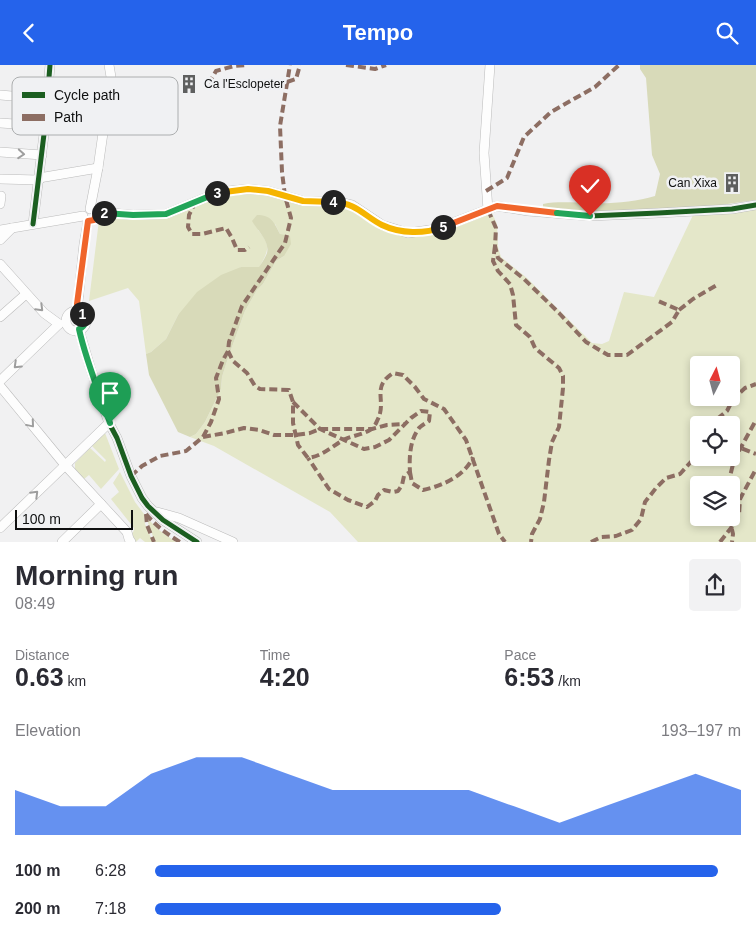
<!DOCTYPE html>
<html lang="en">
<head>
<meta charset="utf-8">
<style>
  body { margin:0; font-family:Helvetica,sans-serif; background:#f2f2f3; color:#2b2b33; height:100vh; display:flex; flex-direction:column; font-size:19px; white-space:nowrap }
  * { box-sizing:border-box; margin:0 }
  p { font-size:16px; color:#7c7c81 }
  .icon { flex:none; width:28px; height:28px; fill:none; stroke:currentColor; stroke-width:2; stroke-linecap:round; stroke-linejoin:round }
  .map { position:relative; height:477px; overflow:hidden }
  .sheet { display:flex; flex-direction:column; background:#fff; flex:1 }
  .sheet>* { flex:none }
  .needle { width:32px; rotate:6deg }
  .buttons { position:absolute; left:690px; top:291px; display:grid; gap:10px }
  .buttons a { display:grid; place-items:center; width:50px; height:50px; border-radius:5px; background:#fff; box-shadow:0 2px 8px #0003; font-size:25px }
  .scale { position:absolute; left:15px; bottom:12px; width:118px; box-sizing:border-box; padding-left:5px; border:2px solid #0f1010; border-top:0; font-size:14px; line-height:18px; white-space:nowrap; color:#0f1010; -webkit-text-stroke:4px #f0f1f3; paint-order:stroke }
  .pin { position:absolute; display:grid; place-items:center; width:42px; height:42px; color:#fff; margin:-51px -21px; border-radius:50% 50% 50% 0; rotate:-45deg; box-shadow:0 0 5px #0007 }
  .pin .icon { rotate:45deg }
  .km { position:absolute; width:25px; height:25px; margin:-12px; border-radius:50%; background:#222; color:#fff; font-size:14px; line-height:25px; text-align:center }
  .round { display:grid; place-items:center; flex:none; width:52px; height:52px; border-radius:5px; background:#f2f2f3 }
  .head { display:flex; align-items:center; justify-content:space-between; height:85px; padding:0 15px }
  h1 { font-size:28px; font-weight:700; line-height:38px }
  .figures { display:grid; grid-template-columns:repeat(3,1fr); gap:8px; height:85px; padding:5px 15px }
  .figures div { display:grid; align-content:center }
  .figures b { font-size:25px; font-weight:700 }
  .figures small { font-size:14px; font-weight:400 }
  .figures p { font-size:14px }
  .chart { height:140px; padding:10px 15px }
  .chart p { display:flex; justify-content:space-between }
  .chart svg { width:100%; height:90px; margin-top:5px; fill:#2563eb; opacity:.7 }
  ul { padding:0 15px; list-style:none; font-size:16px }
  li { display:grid; grid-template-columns:80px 60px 1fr; align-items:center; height:38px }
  li i { height:12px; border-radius:6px; background:#2563eb }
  header { display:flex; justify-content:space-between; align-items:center; height:65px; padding:0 15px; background:#2563eb; color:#fff; font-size:22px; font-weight:700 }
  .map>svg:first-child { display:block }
  .green { fill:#e4e7c9; fill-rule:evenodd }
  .forest { fill:#d8dab9 }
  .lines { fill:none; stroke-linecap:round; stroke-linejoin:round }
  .minor-casing { stroke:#bbb; stroke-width:10 }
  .minor { stroke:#fdfdfd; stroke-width:9 }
  .quiet { stroke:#8d6e63; stroke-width:4; stroke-dasharray:8 4; stroke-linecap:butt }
  .cycleway-casing { stroke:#f0f1f3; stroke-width:8 }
  .cycleway { stroke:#1b5e20; stroke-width:5 }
  .oneway { stroke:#9e9e9e }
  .split-1-casing { stroke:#fff; stroke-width:10 }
  .split-2-casing { stroke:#fff; stroke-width:10 }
  .split-3-casing { stroke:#fff; stroke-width:10 }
  .split-4-casing { stroke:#fff; stroke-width:10 }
  .split-5-casing { stroke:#fff; stroke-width:10 }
  .split-6-casing { stroke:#fff; stroke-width:10 }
  .split-7-casing { stroke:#fff; stroke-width:10 }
  .split-1 { stroke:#22a559; stroke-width:6 }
  .split-2 { stroke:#f0652b; stroke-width:6 }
  .split-3 { stroke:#22a559; stroke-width:6 }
  .split-4 { stroke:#f5b400; stroke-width:6 }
  .split-5 { stroke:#f5b400; stroke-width:6 }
  .split-6 { stroke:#f0652b; stroke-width:6 }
  .split-7 { stroke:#22a559; stroke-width:6 }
  .labels { text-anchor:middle; stroke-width:5; stroke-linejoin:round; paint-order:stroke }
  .poi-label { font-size:12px; fill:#0f1010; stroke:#f0f1f3; text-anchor:start }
  .key { fill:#f0f1f3; stroke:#acaeaf; stroke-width:1 }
  .key-label { font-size:14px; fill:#0f1010 }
</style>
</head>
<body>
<header><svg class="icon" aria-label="back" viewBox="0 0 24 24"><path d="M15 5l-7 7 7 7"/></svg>Tempo<svg class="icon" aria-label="search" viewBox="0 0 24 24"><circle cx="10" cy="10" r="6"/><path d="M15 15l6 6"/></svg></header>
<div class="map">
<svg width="756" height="477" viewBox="0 0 756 477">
  <rect width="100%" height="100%" fill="#f1f1f2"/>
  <g class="green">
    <path d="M252 127 296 138 337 141 351 145 381 163 429 169 447 165 491 146 497 159 498 182 501 192 527 213 592 278 602 279 609 276 624 227 654 232 693 150 756 144V477H358L330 447 214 381 190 372 196 369 205 357 221 324 222 312 228 293 245 246 257 225 263 219 276 196 284 191 280 169 275 159 258 165C272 181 268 186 259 203L241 202 178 250 166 274 151 287 146 289 139 236 128 223 89 236 99 155 104 152 144 153 216 131ZM699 300H731V332H699ZM699 360H731V392H699ZM699 420H731V452H699Z"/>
    <path d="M105 368 119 404 101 424 89 410 84 414 75 404V398L90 383 105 397 106 395 92 381Z"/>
    <path d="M120 407 135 437 144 449 145 459 153 477H145L140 473 136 477H134L131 471 134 465V463L111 434 119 427 113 418Z"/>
    <path d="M148 454 159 465 176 477H155L148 458Z"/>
  </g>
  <g class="forest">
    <path d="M640 0H756V135L706 142 593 148 543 144V139C559 136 574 138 590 138 611 139 635 137 655 131L660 109 652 90 646 13 640 4Z"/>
    <path d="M257 150C271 150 274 157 280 169L290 171 291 179 284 191 276 196 263 219 257 225 245 246 228 293 222 312 221 324 205 357 196 369 190 372 178 367 149 310 146 289 151 287 166 274 178 250 197 227 221 210 241 202H259C262 198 265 193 267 188 270 176 257 165 252 156Z"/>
  </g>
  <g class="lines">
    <g class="minor-casing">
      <g id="minor">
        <path d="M0 30 47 34 107 41"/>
        <path d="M0 58 45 61"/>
        <path d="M0 87 42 90"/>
        <path d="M39 113 98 103"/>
        <path d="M0 114 39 115"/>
        <path d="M0 139 1 131"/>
        <path d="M90 144 98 103 111 12 109 0"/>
        <path d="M488 145 484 88 490 0"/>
        <path d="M96 149 110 148 133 150 166 149 219 127 248 124 268 126 303 136 338 137 352 140 382 160 408 168 437 164 497 141 528 146 590 151 658 148 732 144 756 140"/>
        <path d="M33 159 45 61 50 0"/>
        <path d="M0 165 83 151"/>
        <path d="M0 175 12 163"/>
        <path d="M0 199 44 248 59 259"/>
        <path d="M77 246 84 179 88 156"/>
        <circle cx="76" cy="256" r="10"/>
        <path d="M0 252 26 229"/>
        <path d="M79 265 90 302 109 358 117 373 131 411 142 433 148 441 163 455 197 477"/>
        <path d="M0 316 59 259"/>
        <path d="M0 321 65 400 127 467 129 474 131 477"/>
        <path d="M157 447 179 453 233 477"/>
        <path d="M0 463 109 358"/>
        <path d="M62 477 101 439"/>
      </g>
    </g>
    <use href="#minor" class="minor"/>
    <g class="quiet">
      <path d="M346 0 375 4 386 0"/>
      <path d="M287 17 296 14 300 0"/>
      <path d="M211 20 212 13 216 6 234 1 246 0"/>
      <path d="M486 126 507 113 524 72 551 47 595 22 619 0"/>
      <path d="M196 136 189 150 188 162 192 169H202L226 163 232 173 237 185H245L249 182"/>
      <path d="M488 145 496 163 495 181 498 193 524 214 559 248 586 277 608 290H627L672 257 679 245 656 235"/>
      <path d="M495 181 493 196 498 206 510 219 513 230 516 260 530 272 535 283 559 303 563 311V323L559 362 552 377 549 395 544 437 540 454 532 469 531 477"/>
      <path d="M679 245 693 234 717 220"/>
      <path d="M228 286 233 296 247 308 255 321 260 324 289 325 293 337V358L298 380 308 393C323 391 332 381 345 374 353 371 363 369 370 365 373 363 376 359 377 356 388 336 370 323 393 308L403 310 415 322 424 334 444 344 466 375 499 469 505 477"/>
      <path d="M293 337 320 364 364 384 375 382 389 375 411 353 421 346 430 347 429 356C426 358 422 360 419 363 410 375 409 392 410 407L404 411 402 420 398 426 393 427 384 425 378 430 375 436 367 442 348 435 329 424 308 393"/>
      <path d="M707 360 717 354 727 346 733 334 745 323 756 319"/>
      <path d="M203 372 225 368 244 363 259 365 274 370H296L310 368 320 364H372L387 360 405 359"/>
      <path d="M731 382 736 381 756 389"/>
      <path d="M410 407 412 418 423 425C442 421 465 411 473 392"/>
      <path d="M131 411 142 401 160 391 186 386 203 372 211 357 219 334 216 313 223 295 228 286 229 277 242 241 285 178 291 153 285 131 282 107 280 61 290 0"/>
      <path d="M728 420 734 395 756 355"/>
      <path d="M146 449C156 461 167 469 180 477"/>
      <path d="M146 449 147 460 154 477"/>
      <path d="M729 452 733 469 732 477"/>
      <path d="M591 477 601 472 616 471 632 465 641 454 645 437 656 423 666 413 680 409 699 388"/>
      <path d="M720 477 731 463 739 450 740 434 756 404"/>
    </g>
    <g class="cycleway-casing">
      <g id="cycleway">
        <path d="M96 149 110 148 133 150 166 149 219 127 248 124 268 126 303 136 338 137 352 140 382 160 408 168 437 164 497 141 528 146 590 151 658 148 732 144 756 140"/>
        <path d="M33 159 45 61 50 0"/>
        <path d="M79 265 90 302 109 358 117 373 131 411 142 433 148 441 163 455 197 477"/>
      </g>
    </g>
    <use href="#cycleway" class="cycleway"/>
  </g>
  <defs><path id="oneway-chevron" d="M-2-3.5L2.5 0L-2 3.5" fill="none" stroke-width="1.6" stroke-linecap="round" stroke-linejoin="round" transform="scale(1.25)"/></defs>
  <g class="oneway">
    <use href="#oneway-chevron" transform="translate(21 89) rotate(4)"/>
    <use href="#oneway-chevron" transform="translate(40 243) rotate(45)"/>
    <use href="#oneway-chevron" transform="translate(17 300) rotate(136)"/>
    <use href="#oneway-chevron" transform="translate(31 359) rotate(50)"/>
    <use href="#oneway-chevron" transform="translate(35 429) rotate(-45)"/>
  </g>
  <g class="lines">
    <g class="split-1-casing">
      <path id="split-1" d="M82 249C87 255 86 261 79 264 86 296 99 327 110 358"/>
    </g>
    <g class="split-2-casing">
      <path id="split-2" d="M82 249 77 246V239L88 156 94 155 96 149 104 148"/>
    </g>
    <g class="split-3-casing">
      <path id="split-3" d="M104 148 133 150 166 149 217 128"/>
    </g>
    <g class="split-4-casing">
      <path id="split-4" d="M217 128 248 124 268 126 303 136 333 137"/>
    </g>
    <g class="split-5-casing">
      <path id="split-5" d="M333 137C357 138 364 151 382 160 401 169 424 169 443 162"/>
    </g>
    <g class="split-6-casing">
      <path id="split-6" d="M443 162 497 141 557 148"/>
    </g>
    <g class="split-7-casing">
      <path id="split-7" d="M557 148 590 151"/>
    </g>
    <use href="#split-1" class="split-1"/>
    <use href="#split-2" class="split-2"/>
    <use href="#split-3" class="split-3"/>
    <use href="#split-4" class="split-4"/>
    <use href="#split-5" class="split-5"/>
    <use href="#split-6" class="split-6"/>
    <use href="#split-7" class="split-7"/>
  </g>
  <defs>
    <g id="building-bare" transform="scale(1.5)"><path d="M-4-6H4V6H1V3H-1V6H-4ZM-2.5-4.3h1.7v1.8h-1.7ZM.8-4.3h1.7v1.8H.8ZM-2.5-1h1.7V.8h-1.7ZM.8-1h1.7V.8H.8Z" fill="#5e5f5f" stroke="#f0f1f3" stroke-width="2.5" paint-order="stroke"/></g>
  </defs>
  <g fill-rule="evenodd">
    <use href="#building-bare" x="189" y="19"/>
    <use href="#building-bare" x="732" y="118"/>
  </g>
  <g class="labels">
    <g class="poi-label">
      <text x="204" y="23">Ca l'Esclopeter</text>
      <text x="717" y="122" text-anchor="end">Can Xixa</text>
    </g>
  </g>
  <rect x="12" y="12" width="166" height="58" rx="8" class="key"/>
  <rect x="22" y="27" width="23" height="6" fill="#1b5e20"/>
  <rect x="22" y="49" width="23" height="7" fill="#8d6e63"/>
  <g class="key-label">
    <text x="54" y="35">Cycle path</text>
    <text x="54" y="57">Path</text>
  </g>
</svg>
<div class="buttons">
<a><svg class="needle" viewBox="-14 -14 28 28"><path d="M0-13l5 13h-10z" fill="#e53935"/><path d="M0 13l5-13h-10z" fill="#7c7c81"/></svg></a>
<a><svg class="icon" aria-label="locate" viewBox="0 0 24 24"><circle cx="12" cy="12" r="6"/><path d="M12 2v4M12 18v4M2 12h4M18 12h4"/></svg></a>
<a><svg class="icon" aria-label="layers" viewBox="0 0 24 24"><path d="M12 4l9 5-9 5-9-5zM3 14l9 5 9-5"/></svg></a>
</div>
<div class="scale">100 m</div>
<div class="pin" style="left:110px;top:358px;background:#1e9e55"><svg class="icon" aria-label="arrive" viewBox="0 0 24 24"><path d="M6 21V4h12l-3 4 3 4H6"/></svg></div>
<div class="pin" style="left:590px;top:151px;background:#d93025"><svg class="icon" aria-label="check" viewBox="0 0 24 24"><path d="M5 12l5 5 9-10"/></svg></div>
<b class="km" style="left:82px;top:249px">1</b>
<b class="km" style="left:104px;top:148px">2</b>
<b class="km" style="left:217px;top:128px">3</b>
<b class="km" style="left:333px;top:137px">4</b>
<b class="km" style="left:443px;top:162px">5</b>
</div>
<section class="sheet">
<div class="head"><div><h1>Morning run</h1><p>08:49</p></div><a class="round"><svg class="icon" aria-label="share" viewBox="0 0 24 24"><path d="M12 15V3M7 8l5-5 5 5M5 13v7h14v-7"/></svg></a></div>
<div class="figures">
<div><p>Distance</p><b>0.63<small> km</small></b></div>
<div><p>Time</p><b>4:20</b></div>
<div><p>Pace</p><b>6:53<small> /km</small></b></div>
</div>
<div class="chart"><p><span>Elevation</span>193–197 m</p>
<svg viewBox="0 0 160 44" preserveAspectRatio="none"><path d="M0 44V22L10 30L20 30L30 14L40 6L50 6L60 14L70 22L80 22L90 22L100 22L110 30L120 38L130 30L140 22L150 14L160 22V44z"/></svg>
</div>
<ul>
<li><b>100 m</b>6:28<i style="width:96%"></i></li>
<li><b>200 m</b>7:18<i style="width:59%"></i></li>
</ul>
</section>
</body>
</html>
